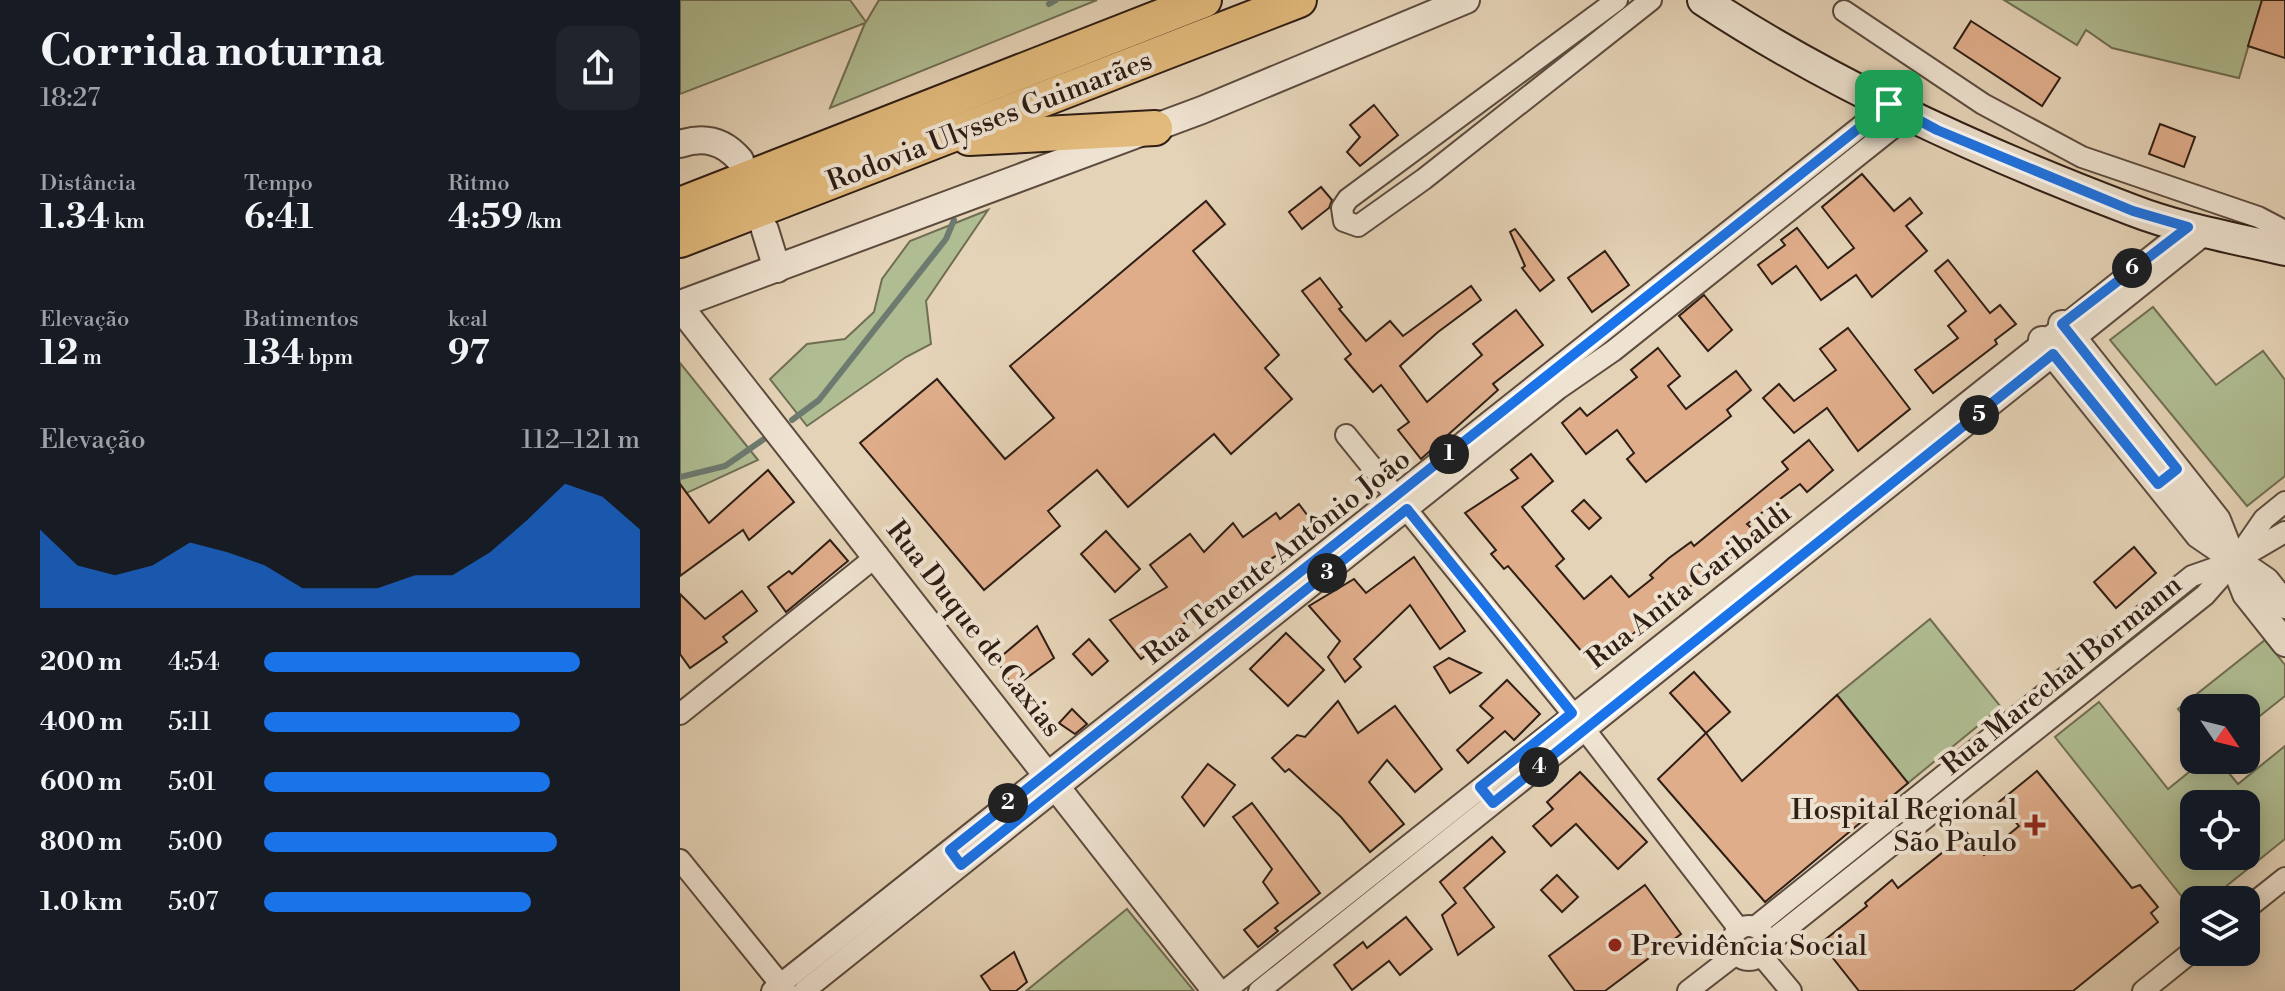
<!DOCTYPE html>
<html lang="pt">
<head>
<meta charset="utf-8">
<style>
  body { margin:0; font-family:"Libre Bodoni",serif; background:#20242c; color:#f1f3f6; height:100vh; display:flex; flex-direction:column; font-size:30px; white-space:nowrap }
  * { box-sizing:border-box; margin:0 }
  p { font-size:26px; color:#9ea1a6 }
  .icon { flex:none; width:44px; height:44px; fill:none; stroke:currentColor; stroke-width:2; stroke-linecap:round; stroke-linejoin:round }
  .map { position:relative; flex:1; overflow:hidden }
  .panel { display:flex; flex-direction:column; background:#171b24; width:680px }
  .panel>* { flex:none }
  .needle { width:52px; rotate:125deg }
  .tools { position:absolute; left:1500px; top:694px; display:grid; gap:16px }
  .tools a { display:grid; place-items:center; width:80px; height:80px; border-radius:16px; background:#171b24; box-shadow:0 4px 20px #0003; font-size:40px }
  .pin { position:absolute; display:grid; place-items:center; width:68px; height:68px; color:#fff; margin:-34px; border-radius:16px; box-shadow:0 4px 12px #0006 }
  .km { position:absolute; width:40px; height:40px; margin:-20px; border-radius:50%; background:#222; color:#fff; font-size:22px; line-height:40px; text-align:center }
  .round { display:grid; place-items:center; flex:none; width:84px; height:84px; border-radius:16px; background:#20242c }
  .overview { display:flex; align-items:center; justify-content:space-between; height:136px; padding:0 40px }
  h1 { font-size:44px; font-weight:800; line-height:60px }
  .figures { display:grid; grid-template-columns:repeat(3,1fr); gap:12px; height:136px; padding:8px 40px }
  .figures div { display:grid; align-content:center }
  .figures b { font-size:34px; font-weight:800 }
  .figures small { font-size:22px; font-weight:400 }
  .figures p { font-size:22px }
  .chart { height:224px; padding:16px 40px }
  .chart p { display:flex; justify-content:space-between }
  .chart svg { width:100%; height:144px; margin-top:8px; fill:#1a73e8; opacity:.7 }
  ul { padding:0 40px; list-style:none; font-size:26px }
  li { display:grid; grid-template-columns:128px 96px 1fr; align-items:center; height:60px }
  li i { height:20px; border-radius:10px; background:#1a73e8 }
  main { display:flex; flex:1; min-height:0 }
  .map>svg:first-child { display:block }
  .green { fill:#b0bd92; stroke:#706e54; stroke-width:2; fill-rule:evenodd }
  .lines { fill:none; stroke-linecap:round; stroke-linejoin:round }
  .stream { stroke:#6d7a70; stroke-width:6 }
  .building { fill:#e0ad8b; stroke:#2f1e15; stroke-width:2 }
  .minor-casing { stroke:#5c4b3e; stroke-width:24 }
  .tertiary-casing { stroke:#5c4b3e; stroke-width:30 }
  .secondary-casing { stroke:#2f1e15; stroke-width:34 }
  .trunk-casing { stroke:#2f1e15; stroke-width:38 }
  .minor { stroke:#eee2d0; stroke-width:20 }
  .tertiary { stroke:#eee2d0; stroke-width:26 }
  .secondary { stroke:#eee2d0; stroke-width:30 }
  .trunk { stroke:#e2ba7c; stroke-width:34 }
  .route-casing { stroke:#fff; stroke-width:16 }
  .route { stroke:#1a73e8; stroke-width:10 }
  .poi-dot { fill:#8f2418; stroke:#eee2d0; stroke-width:3 }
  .labels { text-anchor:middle; stroke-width:8; stroke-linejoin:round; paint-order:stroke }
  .street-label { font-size:28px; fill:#2f1e15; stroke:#eee2d0 }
  .poi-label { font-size:28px; fill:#2f1e15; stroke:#eee2d0; text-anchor:end }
</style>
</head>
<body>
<main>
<section class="panel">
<div class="overview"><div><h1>Corrida noturna</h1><p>18:27</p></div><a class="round"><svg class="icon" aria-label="share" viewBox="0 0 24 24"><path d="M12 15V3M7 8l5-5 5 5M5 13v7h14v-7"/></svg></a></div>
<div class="figures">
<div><p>Distância</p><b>1.34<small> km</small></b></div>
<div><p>Tempo</p><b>6:41</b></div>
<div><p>Ritmo</p><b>4:59<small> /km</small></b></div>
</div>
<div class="figures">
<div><p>Elevação</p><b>12<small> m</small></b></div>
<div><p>Batimentos</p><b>134<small> bpm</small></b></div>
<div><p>kcal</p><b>97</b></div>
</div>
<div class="chart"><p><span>Elevação</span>112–121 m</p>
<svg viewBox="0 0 160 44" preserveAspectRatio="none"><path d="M0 44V20L10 31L20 34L30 31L40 24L50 27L60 31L70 38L80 38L90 38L100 34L110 34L120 27L130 17L140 6L150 10L160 20V44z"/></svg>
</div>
<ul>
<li><b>200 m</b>4:54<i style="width:84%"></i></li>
<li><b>400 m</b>5:11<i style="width:68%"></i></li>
<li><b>600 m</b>5:01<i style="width:76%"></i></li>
<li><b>800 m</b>5:00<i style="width:78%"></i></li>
<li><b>1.0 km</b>5:07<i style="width:71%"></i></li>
</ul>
</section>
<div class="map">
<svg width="1605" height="991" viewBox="0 0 1605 991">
  <rect width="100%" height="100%" fill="#e5d3b7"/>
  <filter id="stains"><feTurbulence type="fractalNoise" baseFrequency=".0025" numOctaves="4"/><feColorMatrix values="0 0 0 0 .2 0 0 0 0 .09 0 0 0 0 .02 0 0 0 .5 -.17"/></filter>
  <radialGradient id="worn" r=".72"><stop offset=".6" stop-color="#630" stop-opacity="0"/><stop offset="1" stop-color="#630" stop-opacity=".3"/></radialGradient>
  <g class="green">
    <path d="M0 0H170L186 22 199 0H417L150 108 185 23 0 94Z"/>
    <path d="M1324 0H1582L1559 78 1432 48 1406 30 1397 45Z"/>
    <path d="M308 210 246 301 251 344 226 357 127 426 90 379 127 344 165 339 194 312 202 279 230 241Z"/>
    <path d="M1473 307 1536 385 1583 351 1605 380V476L1567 506 1430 340Z"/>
    <path d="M0 363 78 460 0 496Z"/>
    <path d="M1250 619 1321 707 1228 783 1157 695Z"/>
    <path d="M1585 640 1605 665V696L1566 727V708H1514V730L1498 709Z"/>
    <path d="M1419 702 1488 789 1524 760H1538L1558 784 1605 746V839L1529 900H1514V912L1375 737ZM1514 804H1566V856H1514Z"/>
    <path d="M447 909 514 991H346Z"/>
  </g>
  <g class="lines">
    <g class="stream">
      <path d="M369 4 376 0"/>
      <path d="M112 420 139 400 266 239 274 220"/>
      <path d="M0 477 45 466 84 439"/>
    </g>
  </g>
  <g class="building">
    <path d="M1582 0H1605V58L1568 46Z"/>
    <path d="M1291 21 1380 78 1362 106 1274 48Z"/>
    <path d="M694 105 718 135 680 166 667 152 680 137 670 125Z"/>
    <path d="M1480 124 1515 137 1504 167 1469 154Z"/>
    <path d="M1182 174 1214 211 1230 198 1242 213 1226 226 1247 251 1192 297 1176 275 1141 300 1116 266 1092 284 1078 265 1105 245 1101 240 1117 228 1148 268 1174 248 1142 207Z"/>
    <path d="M641 187 652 200 649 208 622 229 609 212Z"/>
    <path d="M526 201 545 224 513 251 599 355 585 368 612 399 551 454 534 434 448 507 417 470 368 511 380 526 304 590 180 443 257 379 325 459 374 418 330 366Z"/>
    <path d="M835 229 874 280 860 291 842 268 845 266 830 232Z"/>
    <path d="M925 251 949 285 912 312 888 278Z"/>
    <path d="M1268 260 1310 313 1320 305 1336 324 1315 340 1317 344 1253 393 1235 370 1278 338 1268 326 1286 311 1255 271Z"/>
    <path d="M640 278 662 307 659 309 686 341 710 321 723 336 791 286 801 300 758 332 720 366 747 402 802 355 793 344 836 310 863 345 813 384 818 390 741 459 718 430 729 422 701 385 693 392 665 359 671 354 622 291Z"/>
    <path d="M1024 295 1052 330 1028 351 999 316Z"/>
    <path d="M1168 328 1230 409 1178 451 1147 408 1114 433 1083 398 1099 384 1114 401 1156 370 1140 349Z"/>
    <path d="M978 348 1000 376 988 386 1006 409 1056 371 1071 390 1047 410 1051 416 966 482 947 459 954 453 937 430 906 454 882 423 900 408 907 416 957 377 951 370Z"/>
    <path d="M1129 440 1153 470 1127 492 1120 484 1067 524 1077 533 1060 553 973 611 976 614 915 667 828 566 824 569 811 554 816 550 785 513 838 478 831 470 851 454 873 481 842 507 884 559 876 566 904 599 931 576 949 597 973 578 970 575 989 558 1011 542 1014 546 1108 469 1102 462Z"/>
    <path d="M88 470 114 502 69 540 63 530 0 576V484L29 523Z"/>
    <path d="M904 500 921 518 909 529 892 511Z"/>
    <path d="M619 504 636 527 613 537 617 543 568 573 554 591 558 595 518 626 511 618 461 659 430 620 487 587 470 565 510 534 524 552 553 523 563 537 596 513 600 519Z"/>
    <path d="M426 531 460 569 435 592 401 554Z"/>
    <path d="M150 540 168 561 106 612 88 587 109 571 112 574Z"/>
    <path d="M1454 547 1476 573 1436 608 1414 582Z"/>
    <path d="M734 557 785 631 760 649 730 605 674 659 681 667 665 682 648 657 660 641 629 606 674 579 686 593Z"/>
    <path d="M62 591 77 611 43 637 47 642 10 668 0 654V594L25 619Z"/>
    <path d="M357 626 374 658 333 688 317 660Z"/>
    <path d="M606 633 644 670 608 706 570 669Z"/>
    <path d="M409 639 428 661 412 675 393 654Z"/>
    <path d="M769 658 801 673 770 693 754 667Z"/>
    <path d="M1014 672 1050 712 1026 733 990 693Z"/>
    <path d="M827 680 860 714 834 740 825 731 788 763 777 750 813 718 800 706Z"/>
    <path d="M1157 695 1228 783 1085 902 978 779 1026 733 1062 781Z"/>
    <path d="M658 701 678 733 715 706 762 769 735 792 707 760 689 782 724 824 690 852 661 817 609 769 605 772 592 758 617 735 625 737Z"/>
    <path d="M392 709 407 724 395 734 379 723Z"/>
    <path d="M528 764 555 785 524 826 502 797Z"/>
    <path d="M1357 771 1452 888 1460 885 1478 907 1471 913 1478 922 1393 991H1179L1141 943 1187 906 1185 903 1212 880 1218 888 1287 833 1304 855 1339 826 1319 802Z"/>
    <path d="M900 772 967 842 938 869 896 824 871 846 853 826 873 809 867 802Z"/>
    <path d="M572 803 640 893 595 928 598 931 578 947 564 930 598 903 583 882 592 869 553 817Z"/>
    <path d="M812 837 825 852 784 888 814 927 778 955 762 915 776 903 760 882Z"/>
    <path d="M877 875 898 897 882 912 861 890Z"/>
    <path d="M965 885 1001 934 925 991H895L869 956Z"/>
    <path d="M726 917 752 949 720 975 709 961 672 990 654 965 683 942 687 948Z"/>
    <path d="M334 952 347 982 336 991H311L301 976Z"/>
  </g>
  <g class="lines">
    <g class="minor-casing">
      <g id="minor">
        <path d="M937 0 668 199 662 208 664 221 678 226 744 179 971 0"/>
        <path d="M1164 11 1303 104 1402 157 1578 217 1599 228 1605 237"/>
        <path d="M666 435 892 713 1059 929"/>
        <path d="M0 714 198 555"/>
        <path d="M0 860 106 991"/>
        <path d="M1566 909 1605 878"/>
        <circle cx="1069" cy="943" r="17"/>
        <path d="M1075 927 1512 576 1555 561 1584 519 1605 502"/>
        <path d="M1086 945 1525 595 1555 561 1605 532"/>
        <path d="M1081 955 1111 991"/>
        <path d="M92 991 1209 104"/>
        <path d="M124 991 878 389 933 351 1229 115"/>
        <path d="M545 991 1508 227"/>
        <path d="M579 991 1528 232"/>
        <path d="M1008 991 1056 954"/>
        <path d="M1463 991 1514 950"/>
      </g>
    </g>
    <g class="tertiary-casing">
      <g id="tertiary">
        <path d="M0 144C24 136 44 141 60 160"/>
        <path d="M85 230 97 269"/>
        <path d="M0 304 522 110 786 0"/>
        <path d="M0 307 536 991"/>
        <path d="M1382 324 1537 520 1566 594 1605 643"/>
        <path d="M1362 340 1519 535 1586 581 1605 605"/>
      </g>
    </g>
    <g class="secondary-casing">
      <path id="secondary" d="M1023 0C1155 87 1304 154 1452 210 1501 229 1554 238 1605 250"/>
    </g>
    <g class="trunk-casing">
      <g id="trunk">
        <path d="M289 138 475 128"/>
        <path d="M0 205 524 0"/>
        <path d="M0 240 619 0"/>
      </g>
    </g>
    <use href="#minor" class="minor"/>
    <use href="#tertiary" class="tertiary"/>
    <use href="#secondary" class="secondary"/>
    <use href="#trunk" class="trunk"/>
  </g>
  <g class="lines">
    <g class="route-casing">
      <path id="route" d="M1209 104 1257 130 1453 211 1508 227 1382 324 1497 469 1478 484 1373 354 813 803 800 787 892 713 727 509 281 865 270 850Z"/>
    </g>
    <use href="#route" class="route"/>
  </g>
  <g class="poi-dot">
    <path d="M1351 813h8v8h8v8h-8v8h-8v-8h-8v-8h8z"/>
    <circle cx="935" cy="945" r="8"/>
  </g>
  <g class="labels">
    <g class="street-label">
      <text transform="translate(309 120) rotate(-21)" y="10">Rodovia Ulysses Guimarães</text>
      <text transform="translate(596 556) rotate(-38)" y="10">Rua Tenente Antônio João</text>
      <text transform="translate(1008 585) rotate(-38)" y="10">Rua Anita Garibaldi</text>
      <text transform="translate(295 628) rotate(52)" y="10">Rua Duque de Caxias</text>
      <text transform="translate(1381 674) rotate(-39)" y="10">Rua Marechal Bormann</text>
    </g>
    <g class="poi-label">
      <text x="1337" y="819">Hospital Regional<tspan x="1337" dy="32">São Paulo</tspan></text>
      <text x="951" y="955" text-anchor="start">Previdência Social</text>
    </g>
  </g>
  <rect width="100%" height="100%" filter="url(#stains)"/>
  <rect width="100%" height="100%" fill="url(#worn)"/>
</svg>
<div class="tools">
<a><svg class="needle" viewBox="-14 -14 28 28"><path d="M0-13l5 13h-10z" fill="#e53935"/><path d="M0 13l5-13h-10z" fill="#9ea1a6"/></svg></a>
<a><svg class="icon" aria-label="locate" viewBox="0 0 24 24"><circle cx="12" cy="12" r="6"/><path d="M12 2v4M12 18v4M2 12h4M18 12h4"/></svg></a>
<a><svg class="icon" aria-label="layers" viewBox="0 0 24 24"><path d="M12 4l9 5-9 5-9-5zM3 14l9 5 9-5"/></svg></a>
</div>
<div class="pin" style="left:1209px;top:104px;background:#1e9e55"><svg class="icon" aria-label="arrive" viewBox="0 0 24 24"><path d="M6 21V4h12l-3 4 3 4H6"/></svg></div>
<b class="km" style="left:769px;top:454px">1</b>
<b class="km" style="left:328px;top:803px">2</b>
<b class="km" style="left:647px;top:573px">3</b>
<b class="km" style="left:859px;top:767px">4</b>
<b class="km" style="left:1299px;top:415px">5</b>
<b class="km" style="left:1452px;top:268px">6</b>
</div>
</main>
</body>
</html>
